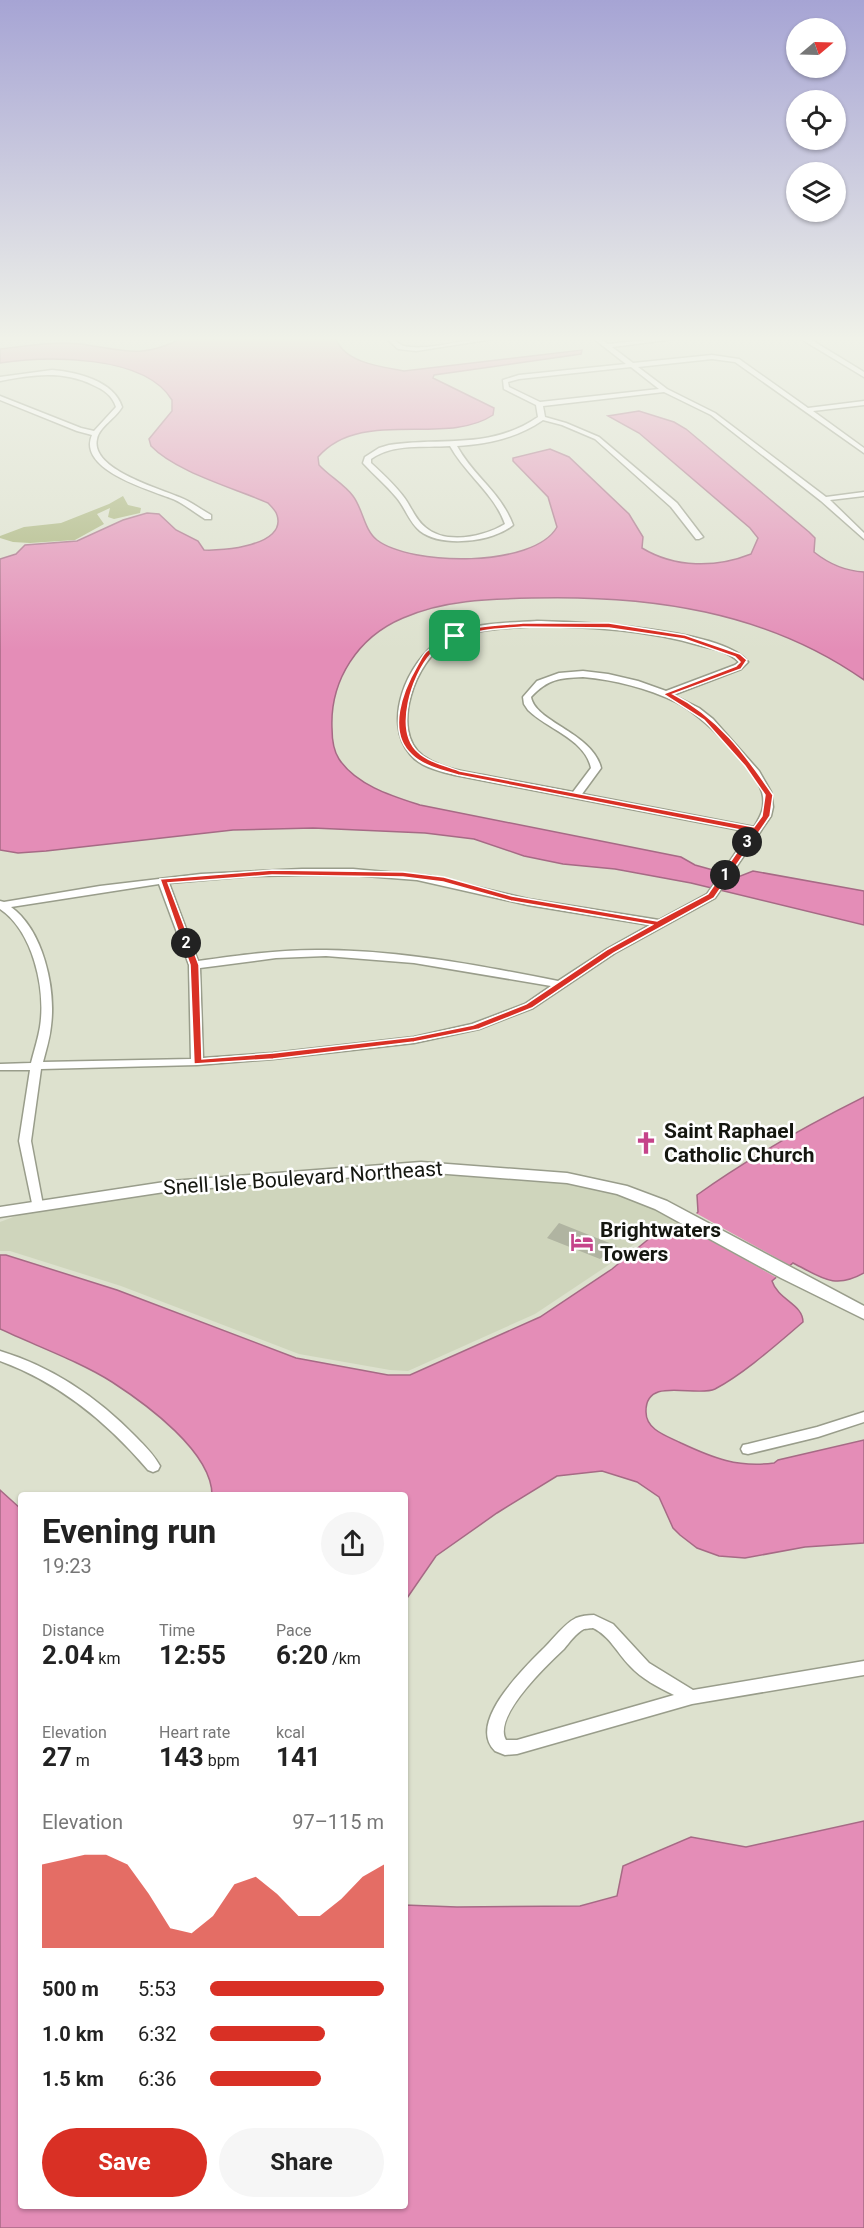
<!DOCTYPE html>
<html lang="en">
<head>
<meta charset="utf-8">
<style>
  body { margin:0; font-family:Roboto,sans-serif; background:#f6f6f6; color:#222; height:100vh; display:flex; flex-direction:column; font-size:22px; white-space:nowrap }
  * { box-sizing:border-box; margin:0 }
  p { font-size:20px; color:#767676 }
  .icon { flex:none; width:33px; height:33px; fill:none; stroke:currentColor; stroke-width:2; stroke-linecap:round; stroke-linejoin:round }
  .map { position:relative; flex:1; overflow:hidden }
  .sheet { position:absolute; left:18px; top:1492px; width:390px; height:717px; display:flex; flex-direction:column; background:#fff; border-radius:6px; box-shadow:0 2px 4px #0004 }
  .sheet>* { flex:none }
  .needle { width:39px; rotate:71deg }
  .fabs { position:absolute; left:786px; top:18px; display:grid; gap:12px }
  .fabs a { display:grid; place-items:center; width:60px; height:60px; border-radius:50%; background:#fff; box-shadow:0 2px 4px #0004; font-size:30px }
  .pin { position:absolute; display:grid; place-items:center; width:51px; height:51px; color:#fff; margin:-26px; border-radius:12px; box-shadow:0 3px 9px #0006 }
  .km { position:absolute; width:30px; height:30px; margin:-15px; border-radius:50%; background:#222; color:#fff; font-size:16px; line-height:30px; text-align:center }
  .round { display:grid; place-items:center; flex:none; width:63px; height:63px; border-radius:32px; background:#f6f6f6 }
  .overview { display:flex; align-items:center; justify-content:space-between; height:102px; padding:0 24px }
  h1 { font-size:33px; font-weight:700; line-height:45px }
  .metrics { display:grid; grid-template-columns:repeat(3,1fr); gap:9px; height:102px; padding:6px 24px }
  .metrics div { display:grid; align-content:center }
  .metrics b { font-size:26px; font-weight:700 }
  .metrics small { font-size:16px; font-weight:400 }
  .metrics p { font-size:16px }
  .chart { height:168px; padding:12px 24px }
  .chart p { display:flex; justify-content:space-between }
  .chart svg { width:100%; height:108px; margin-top:6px; fill:#d93025; opacity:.7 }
  .primary-button { display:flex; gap:12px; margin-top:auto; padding:12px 24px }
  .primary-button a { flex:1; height:69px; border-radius:36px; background:#d93025; color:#fff; font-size:24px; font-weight:700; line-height:69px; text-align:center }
  .primary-button a+a { background:#f6f6f6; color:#222 }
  ul { padding:0 24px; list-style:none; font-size:20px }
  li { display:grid; grid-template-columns:96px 72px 1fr; align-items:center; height:45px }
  li i { height:15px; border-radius:8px; background:#d93025 }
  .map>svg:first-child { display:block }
  .built { fill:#cfd5bc }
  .green { fill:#a8b37a }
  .water { fill:#e48db7; stroke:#a66a85; stroke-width:1.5 }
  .pier { fill:#dde1ce }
  .building { fill:#b0b4a1 }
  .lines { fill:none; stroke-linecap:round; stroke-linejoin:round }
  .minor-casing { stroke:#999d8b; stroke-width:3 }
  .tertiary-casing { stroke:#999d8b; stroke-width:3 }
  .minor { fill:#fff; fill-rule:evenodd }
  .tertiary { fill:#fff; fill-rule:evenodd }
  .route { fill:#d93025; stroke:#fff; stroke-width:1.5; fill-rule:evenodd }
  .labels { text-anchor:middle; stroke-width:5; stroke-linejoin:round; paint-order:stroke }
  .poi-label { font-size:21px; font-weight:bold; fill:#151710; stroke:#fff; text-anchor:start }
  .street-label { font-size:21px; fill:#151710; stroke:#fff }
</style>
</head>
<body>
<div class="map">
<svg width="864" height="2228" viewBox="0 0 864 2228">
  <rect width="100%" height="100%" fill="#dde1ce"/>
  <path class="built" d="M421 1171 565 1182 618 1194 656 1209 681 1221 678 1224 655 1227 607 1266 535 1314 408 1371 390 1370 299 1354 121 1286 10 1251H0V1222L21 1214 135 1195 238 1184Z"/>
  <path class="green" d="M123 496 128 505 141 508 140 513 114 519 108 517 110 508 97 514 104 524 75 540 30 543 13 542 0 538V536L24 527 61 523 109 504Z"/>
  <g class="water">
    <path d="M180 339H336C345 363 382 367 404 371L582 350 581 354 434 375 433 378 494 408 493 415C445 447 361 407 318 457L319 465C329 476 344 484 353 496 363 509 364 530 377 540 411 566 534 568 557 527L548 497 513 461V458L550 449 569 457 629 514 643 537 642 548C675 568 716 568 751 554L758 538 750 528 639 433 608 416 639 411 674 422 686 429 809 532 815 538 814 552C829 564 845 571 864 572V680C766 611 649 595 532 598 488 599 443 600 403 618 358 637 330 680 332 728 332 738 333 750 339 759 356 785 392 796 420 805L681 857 695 865 738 877 753 871 864 891V925L691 883 615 869 563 864 524 856 474 839 425 833 313 828 233 830 46 851 18 853 0 850V559L16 554 25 545 77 541 123 520 147 513 159 514 176 530 198 541 204 550C222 551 287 546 277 515 276 511 271 506 268 503 234 488 176 472 151 446L149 439 172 411V400C144 354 47 356 0 363V349C26 346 53 341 80 344 120 349 140 360 180 339Z"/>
    <path d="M864 1097V1273C834 1290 821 1277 793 1263L772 1281C778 1300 803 1304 803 1322 777 1344 745 1373 715 1389 696 1398 645 1375 646 1412 646 1430 667 1436 681 1443 713 1458 738 1468 774 1463L778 1460 864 1440V1543L805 1547 745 1558 719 1556 697 1548 680 1535 673 1528 659 1497 637 1482 602 1471 557 1476 497 1513 436 1556 405 1601V1496L212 1495C212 1452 146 1404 112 1382 81 1362 34 1345 0 1329V1255H6L117 1290 296 1358 388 1375H410L540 1317 612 1269 661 1229 682 1228 698 1212 697 1195C750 1157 806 1126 864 1097Z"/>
    <path d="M0 1490 21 1509V2206H405V1905L457 1907 580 1906 617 1896 623 1866 691 1837 746 1847 864 1821V2228H0Z"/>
  </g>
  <path class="pier" d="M694 1212 793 1267 779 1279 681 1224Z"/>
  <path class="building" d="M559 1223 617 1246 600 1259 547 1238Z"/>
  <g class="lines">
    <g class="minor-casing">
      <g id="minor">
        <path d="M387 339H393C397 342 400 345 404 346 430 352 465 337 493 339L416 351 398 349Z"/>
        <path d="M594 339H600L608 344 657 339H674L612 347 633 363 712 355 739 359 808 408 864 401V405L813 411 864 448V453L735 362 712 359 638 367 667 389 715 413 826 497 864 492V496L830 500 864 533V539L821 501 711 415 664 392 543 406 545 417 566 423 599 437 677 503 703 537 699 539H696L671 507 595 439 562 425 543 420C517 438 488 444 457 446 473 476 500 491 513 525 493 542 442 548 420 531 409 522 405 507 396 497 386 485 374 475 363 463L365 457 379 448 389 445C442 437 490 450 538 417L536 405 504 389 503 380 519 375 626 364ZM631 367 659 389 540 402 509 387 508 382 519 379ZM450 446C466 475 494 493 505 524 484 537 445 545 425 527 415 519 411 506 403 496 394 484 382 473 371 463V459C394 443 423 448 450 446Z"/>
        <path d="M52 370C77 372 114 381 122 407 116 418 99 427 97 439 90 469 158 488 179 497 190 501 200 509 211 515V519H205C194 512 184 504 173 499 150 490 77 470 92 435L77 431 0 400V396L81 428 94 431 116 407C112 395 104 390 93 385 62 370 32 375 0 381V377Z"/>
        <path d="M537 621C580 622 722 628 748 662L741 669 673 695 699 708 713 719 759 771 771 792 773 807 771 816 715 898 615 953 533 1008 479 1029 414 1043 273 1059 197 1065 41 1069 31 1141 43 1205 37 1209 33 1208 19 1141 30 1070H0V1064L31 1063C34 1051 38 1039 40 1027 46 989 33 931 0 909V901L4 902 100 886 201 874 302 869H353L430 876 528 899 659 920 707 894 750 832 455 775C439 771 420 767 410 754 382 721 408 662 439 641 466 622 506 623 537 621ZM537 626C593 627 648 630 702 646 715 649 729 652 739 662L735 665 666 691 638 681 608 674 583 671 559 673 537 681 523 697 524 704 528 710C547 729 585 739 591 768L573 792C546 787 519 782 493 777 469 772 443 770 423 756 389 731 416 659 448 642 475 628 507 628 537 626ZM583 677C615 680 647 688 676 702 701 715 754 765 762 792 766 806 761 816 754 827L582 794 601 768C593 733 535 722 531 697 548 679 559 678 583 677ZM302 875H353L417 880 528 905 650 925 607 949 558 981C482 966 405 951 326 950 283 949 240 955 198 961L169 883 251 876ZM159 884 189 965 191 1059 43 1062C46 1050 50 1038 51 1026 56 988 43 930 11 907ZM326 956 414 963 551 986 525 1004 472 1024 414 1037 273 1053 203 1058 200 968 276 958Z"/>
        <path d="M0 1351C53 1367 98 1398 136 1437 145 1446 154 1455 160 1466L158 1470 153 1472 148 1470C107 1422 60 1383 0 1361Z"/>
        <path d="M864 1412V1422L818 1437 748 1454 743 1453 741 1449 743 1445 748 1444 817 1427Z"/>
        <path d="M594 1615 613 1624 649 1663 693 1690 864 1661V1675L692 1704 517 1754 505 1755 495 1751C466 1723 525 1667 545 1647 554 1638 564 1624 576 1618 581 1616 588 1615 594 1615ZM593 1628C610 1636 617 1653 630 1666 642 1679 658 1687 674 1695L517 1740H506C492 1717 548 1664 564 1649 569 1643 576 1633 584 1629 585 1629 592 1628 593 1628Z"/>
      </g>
    </g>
    <g class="tertiary-casing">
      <g id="tertiary">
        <path d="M801 339H810L864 372V377Z"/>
        <path d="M421 1162 567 1173 627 1186 667 1201 864 1306V1319L781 1278 655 1209 617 1194 567 1183 421 1172 171 1191 0 1217V1207L171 1181Z"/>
      </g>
    </g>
    <use href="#minor" class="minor"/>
    <use href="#tertiary" class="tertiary"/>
  </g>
  <linearGradient id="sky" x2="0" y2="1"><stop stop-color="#a6a4d4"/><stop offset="0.52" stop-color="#f0f2e9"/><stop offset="1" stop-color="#f0f2e9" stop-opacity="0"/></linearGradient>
  <rect width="864" height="651" fill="url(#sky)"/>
  <path class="route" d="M523 623H609L685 635 740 654 747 660 741 669 673 694C717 716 746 755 773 795L770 816 714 898 614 953 532 1008 479 1029 414 1042 273 1059 194 1064 190 965 160 879 272 870 403 872 444 877 512 896 657 921 708 894 751 832 458 775C444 771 423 766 412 755 386 732 403 690 417 666 420 661 423 654 427 651 434 645 443 640 451 636 471 625 500 625 523 623ZM523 627 609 628 684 639 735 657 740 662 736 666 663 694 704 720 745 766 765 795 762 816 754 827 460 771C447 766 428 762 418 752 394 730 412 675 431 654 437 648 451 640 459 637 479 629 502 629 523 627ZM272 875 403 877 443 882 511 901 652 925 608 949 526 1004 473 1025 414 1037 273 1053 202 1059 199 965 168 883Z"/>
  <defs>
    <g id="church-bare" transform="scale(1.8)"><path d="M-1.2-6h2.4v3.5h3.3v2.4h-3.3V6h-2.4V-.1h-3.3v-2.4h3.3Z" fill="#c5438a" stroke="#fff" stroke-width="2.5" paint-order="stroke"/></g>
    <g id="hotel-bare" transform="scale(1.8)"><path d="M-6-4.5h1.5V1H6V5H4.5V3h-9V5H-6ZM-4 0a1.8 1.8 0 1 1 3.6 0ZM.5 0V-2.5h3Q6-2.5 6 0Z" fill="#c5438a" stroke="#fff" stroke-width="2.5" paint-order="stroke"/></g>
  </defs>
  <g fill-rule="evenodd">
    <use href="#church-bare" x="646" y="1143"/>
    <use href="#hotel-bare" x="582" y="1242"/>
  </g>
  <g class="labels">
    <g class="poi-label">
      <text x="664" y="1138">Saint Raphael<tspan x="664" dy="24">Catholic Church</tspan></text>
      <text x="600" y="1237">Brightwaters<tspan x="600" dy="24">Towers</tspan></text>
    </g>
    <g class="street-label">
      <text transform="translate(303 1178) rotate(-4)" y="7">Snell Isle Boulevard Northeast</text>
    </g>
  </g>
</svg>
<div class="fabs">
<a><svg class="needle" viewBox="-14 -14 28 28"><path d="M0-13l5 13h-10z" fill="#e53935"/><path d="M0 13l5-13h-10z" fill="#767676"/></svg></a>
<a><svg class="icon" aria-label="locate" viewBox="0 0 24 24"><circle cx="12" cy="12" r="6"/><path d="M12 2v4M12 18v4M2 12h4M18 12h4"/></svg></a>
<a><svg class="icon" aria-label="layers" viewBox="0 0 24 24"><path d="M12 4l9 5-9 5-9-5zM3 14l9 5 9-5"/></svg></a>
</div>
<div class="pin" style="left:455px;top:636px;background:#1e9e55"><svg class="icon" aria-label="arrive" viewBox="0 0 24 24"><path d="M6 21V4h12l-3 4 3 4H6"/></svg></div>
<b class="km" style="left:725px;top:875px">1</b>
<b class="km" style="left:186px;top:943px">2</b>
<b class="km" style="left:747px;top:842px">3</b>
<section class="sheet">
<div class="overview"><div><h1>Evening run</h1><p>19:23</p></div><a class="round"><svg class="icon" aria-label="share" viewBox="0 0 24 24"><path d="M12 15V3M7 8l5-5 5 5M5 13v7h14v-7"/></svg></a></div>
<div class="metrics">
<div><p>Distance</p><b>2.04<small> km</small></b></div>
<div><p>Time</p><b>12:55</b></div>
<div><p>Pace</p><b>6:20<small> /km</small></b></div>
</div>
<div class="metrics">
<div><p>Elevation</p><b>27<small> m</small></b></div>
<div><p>Heart rate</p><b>143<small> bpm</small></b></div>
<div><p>kcal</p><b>141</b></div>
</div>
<div class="chart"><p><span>Elevation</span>97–115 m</p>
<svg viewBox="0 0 160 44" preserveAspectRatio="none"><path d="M0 44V10L10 8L20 6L30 6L40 10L50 22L60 36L70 38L80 31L90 18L100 15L110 22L120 31L130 31L140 24L150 15L160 10V44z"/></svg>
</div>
<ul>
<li><b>500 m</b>5:53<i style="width:100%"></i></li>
<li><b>1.0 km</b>6:32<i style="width:66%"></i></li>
<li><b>1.5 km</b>6:36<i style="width:64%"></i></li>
</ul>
<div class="primary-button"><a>Save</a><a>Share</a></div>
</section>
</div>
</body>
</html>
